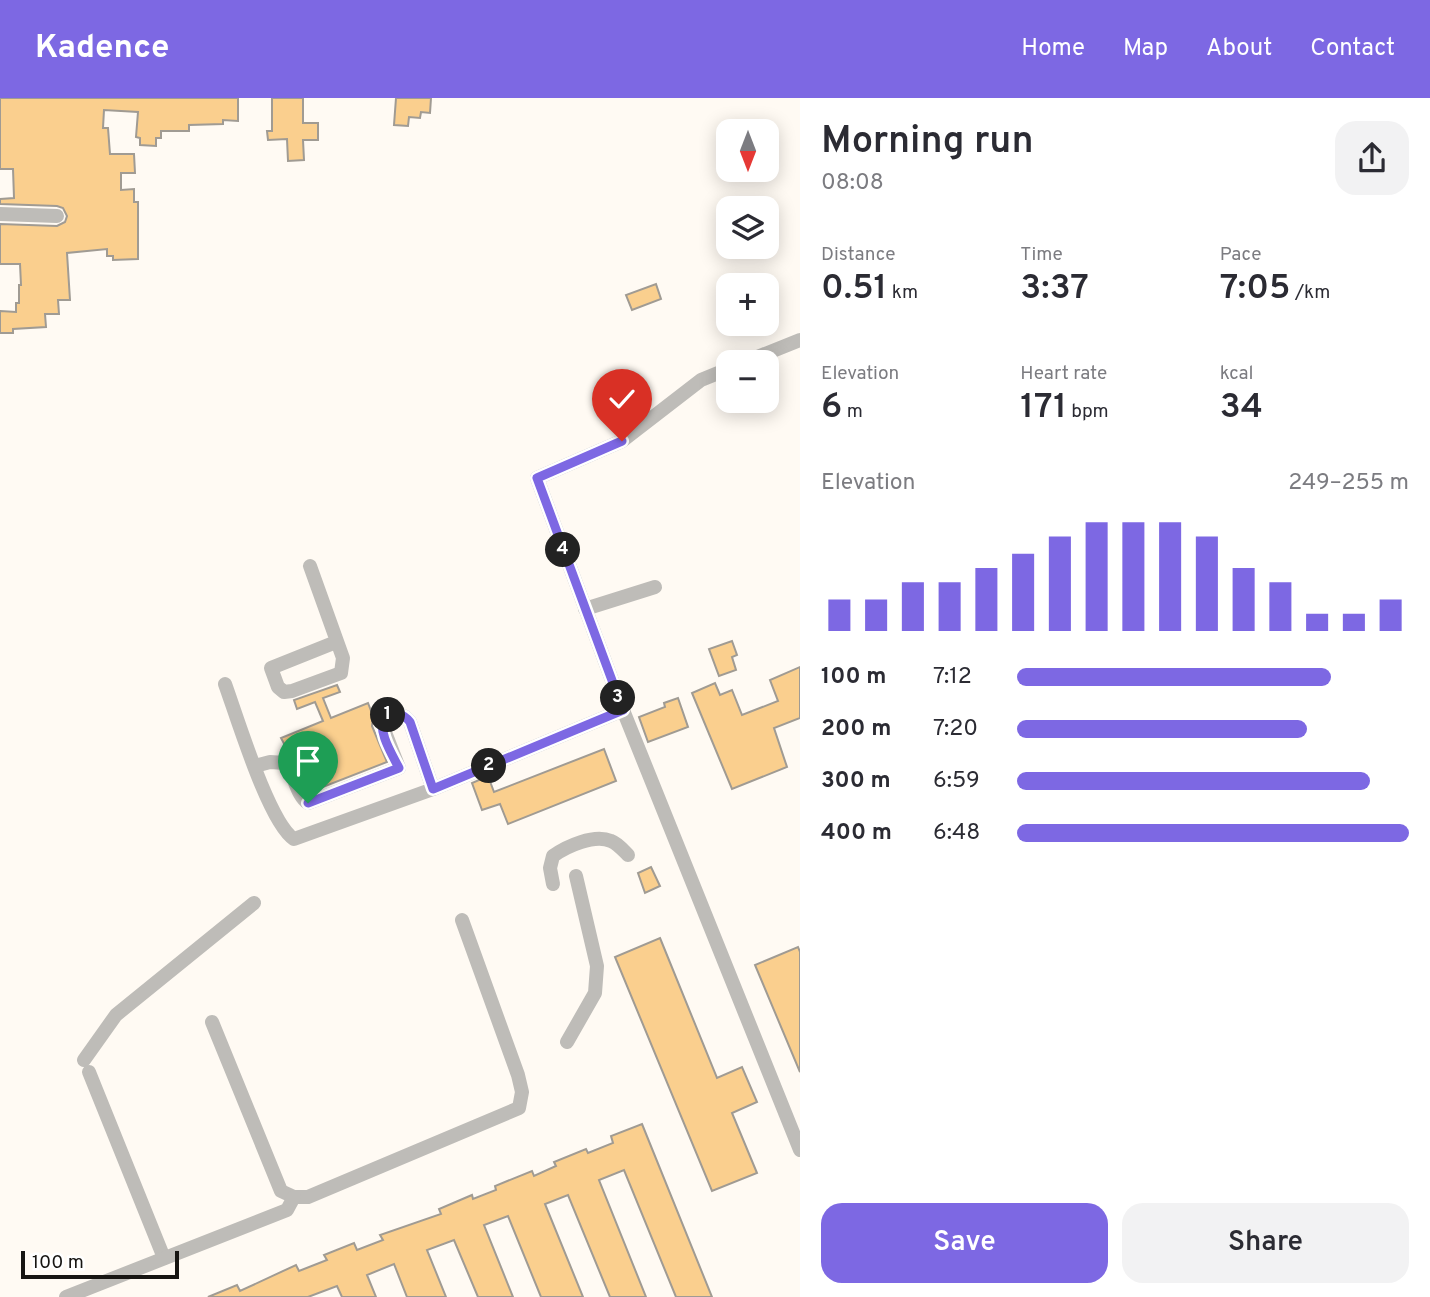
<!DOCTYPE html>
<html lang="en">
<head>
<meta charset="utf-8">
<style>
  body { margin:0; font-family:Overpass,sans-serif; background:#f2f2f3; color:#2b2b33; height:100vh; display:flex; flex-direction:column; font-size:26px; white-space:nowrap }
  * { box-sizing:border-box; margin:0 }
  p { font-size:23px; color:#7c7c81 }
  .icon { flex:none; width:38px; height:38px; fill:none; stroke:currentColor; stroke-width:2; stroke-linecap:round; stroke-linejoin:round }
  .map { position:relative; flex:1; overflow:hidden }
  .panel { display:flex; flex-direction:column; background:#fff; width:630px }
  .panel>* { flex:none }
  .needle { width:46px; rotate:180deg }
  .buttons { position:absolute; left:716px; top:21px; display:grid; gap:14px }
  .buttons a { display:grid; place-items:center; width:63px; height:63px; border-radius:14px; background:#fff; box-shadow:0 4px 18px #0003; font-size:35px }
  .scale { position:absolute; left:21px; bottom:18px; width:158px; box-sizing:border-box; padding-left:7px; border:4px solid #171512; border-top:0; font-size:19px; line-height:24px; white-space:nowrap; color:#171512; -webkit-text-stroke:5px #fff; paint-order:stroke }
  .pin { position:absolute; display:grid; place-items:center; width:60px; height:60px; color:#fff; margin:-72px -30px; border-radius:50% 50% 50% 0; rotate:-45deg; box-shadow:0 0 7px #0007 }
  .pin .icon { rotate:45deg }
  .km { position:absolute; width:35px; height:35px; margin:-18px; border-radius:50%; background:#222; color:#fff; font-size:19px; line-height:35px; text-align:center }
  .round { display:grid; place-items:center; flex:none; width:74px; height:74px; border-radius:21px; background:#f2f2f3 }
  .overview { display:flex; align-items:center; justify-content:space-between; height:119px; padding:0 21px }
  h1 { font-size:38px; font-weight:600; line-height:52px }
  .stats { display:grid; grid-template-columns:repeat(3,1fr); gap:10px; height:119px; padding:7px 21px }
  .stats div { display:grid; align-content:center }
  .stats b { font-size:35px; font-weight:600 }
  .stats small { font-size:19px; font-weight:400 }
  .stats p { font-size:19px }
  .chart { height:196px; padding:14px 21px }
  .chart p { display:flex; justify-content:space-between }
  .chart svg { width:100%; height:126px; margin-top:7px; stroke:#7d68e3; stroke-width:6 }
  .cta { display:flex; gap:14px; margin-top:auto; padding:14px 21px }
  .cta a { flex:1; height:80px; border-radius:21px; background:#7d68e3; color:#fff; font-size:28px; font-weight:600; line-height:80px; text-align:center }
  .cta a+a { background:#f2f2f3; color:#2b2b33 }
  ul { padding:0 21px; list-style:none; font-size:23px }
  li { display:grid; grid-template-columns:112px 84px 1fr; align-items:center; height:52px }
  li i { height:18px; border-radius:9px; background:#7d68e3 }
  header { display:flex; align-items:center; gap:42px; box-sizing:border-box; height:98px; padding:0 35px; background:#7d68e3; color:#fff }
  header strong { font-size:33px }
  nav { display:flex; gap:38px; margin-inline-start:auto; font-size:24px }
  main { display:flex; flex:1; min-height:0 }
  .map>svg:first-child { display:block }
  .building { fill:#facf8e; stroke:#a09b93; stroke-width:2 }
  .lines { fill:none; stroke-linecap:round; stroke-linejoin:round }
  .minor { stroke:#bebcb8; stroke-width:14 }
  .route-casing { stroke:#fff; stroke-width:14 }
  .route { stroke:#7d68e3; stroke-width:9 }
</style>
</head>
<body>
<header>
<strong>Kadence</strong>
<nav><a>Home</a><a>Map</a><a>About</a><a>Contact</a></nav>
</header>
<main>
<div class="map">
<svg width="800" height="1199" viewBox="0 0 800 1199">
  <rect width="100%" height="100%" fill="#fffaf3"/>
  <g class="building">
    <path d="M0 0H238V23L223 22V26L189 27V33H161V40H156V48L140 47V40L136 39 138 14 104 12 103 30H108L110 56H134L135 75H121V92L134 91V104H138V161L113 162V158H107V151L67 155 70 202H58L59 216H45L46 229 13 231V235H0V213L16 214V205H19V187H21L20 166H0V126L57 128 65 124 67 118 63 110 57 108 0 106V101L14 100 13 71H0Z"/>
    <path d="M272 0H303V25H318V42H303L304 62 288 63 287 41 268 42 267 33H272Z"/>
    <path d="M396 0H431L430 15 421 14 420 20 409 19 408 28 394 27Z"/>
    <path d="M656 186 661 201 632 212 626 197Z"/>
    <path d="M732 543 737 557 732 559 736 572 719 578 709 551Z"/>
    <path d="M800 569V620L774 630 787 669 732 691 692 595 715 585 720 597 732 592 742 617 778 603 770 582Z"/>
    <path d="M337 587 340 594 323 600 331 620 368 605 373 618 372 628 387 664 310 694 281 640 323 623 315 604 297 611 294 602Z"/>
    <path d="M678 600 688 629 648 644 639 619 665 609 664 605Z"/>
    <path d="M604 651 616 683 508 726 500 706 482 712 472 685 488 678 494 694Z"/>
    <path d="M651 769 660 788 645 795 638 775Z"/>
    <path d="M660 840 717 980 742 969 757 1004 732 1015 757 1075 712 1093 615 859Z"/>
    <path d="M798 849 800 854V974L755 867Z"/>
    <path d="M642 1026 712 1199H676L624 1072 599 1082 646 1199H610L568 1097 545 1106 583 1199H541L508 1118 484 1127 513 1199H478L454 1142 427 1152 446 1199H407L394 1166 367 1177 376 1199H342L337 1188 308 1199H208L237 1187 240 1193 296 1167 299 1173 327 1162 324 1157 354 1145 357 1152 383 1142 380 1137 441 1116 439 1111 472 1097 473 1101 496 1092 495 1088 532 1073 534 1078 556 1068 554 1064 586 1051 588 1055 613 1045 611 1038Z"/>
  </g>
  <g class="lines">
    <g class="minor">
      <path d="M0 116 57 118"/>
      <path d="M745 264 800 242"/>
      <path d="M728 271 701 282 622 343 537 380 623 612 800 1052"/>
      <path d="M310 468 343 560 341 575 292 593 284 594 278 589 271 570 336 544"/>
      <path d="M585 511 655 489"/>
      <path d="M225 586C237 619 269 725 294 741L433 691 623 612"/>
      <path d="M255 668 270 664 285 665C295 677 296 697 308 705L399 670 381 624 384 618C396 615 402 614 410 624L433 691"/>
      <path d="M553 786 550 770 553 758C567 748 594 736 611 743 617 745 623 752 628 757"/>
      <path d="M212 924 281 1093 294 1099H308L519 1010 522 994 518 977 462 822"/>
      <path d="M567 944 595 895 597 868 576 778"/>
      <path d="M84 962 116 917 254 805"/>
      <path d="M89 974 164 1160"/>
      <path d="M66 1199 287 1112 294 1099"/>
    </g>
  </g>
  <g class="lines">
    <g class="route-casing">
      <path id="route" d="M308 705 399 670C392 656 377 633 384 618 396 615 402 614 410 624L433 691 623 612 537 380 622 343"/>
    </g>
    <use href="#route" class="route"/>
  </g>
</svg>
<div class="buttons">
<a><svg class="needle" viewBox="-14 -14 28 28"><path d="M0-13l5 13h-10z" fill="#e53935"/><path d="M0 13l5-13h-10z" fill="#7c7c81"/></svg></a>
<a><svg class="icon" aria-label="layers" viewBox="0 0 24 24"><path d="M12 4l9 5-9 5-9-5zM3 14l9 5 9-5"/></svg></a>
<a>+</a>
<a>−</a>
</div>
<div class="scale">100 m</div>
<div class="pin" style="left:308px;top:705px;background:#1e9e55"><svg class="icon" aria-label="arrive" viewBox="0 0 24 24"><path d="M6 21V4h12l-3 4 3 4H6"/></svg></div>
<div class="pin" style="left:622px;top:343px;background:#d93025"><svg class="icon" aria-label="check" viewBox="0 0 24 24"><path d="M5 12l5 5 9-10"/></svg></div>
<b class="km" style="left:388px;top:617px">1</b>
<b class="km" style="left:489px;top:668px">2</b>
<b class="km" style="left:618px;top:600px">3</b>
<b class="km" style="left:563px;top:452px">4</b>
</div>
<section class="panel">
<div class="overview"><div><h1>Morning run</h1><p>08:08</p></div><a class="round"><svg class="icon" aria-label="share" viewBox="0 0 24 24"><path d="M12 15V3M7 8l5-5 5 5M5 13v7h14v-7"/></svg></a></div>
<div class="stats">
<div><p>Distance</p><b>0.51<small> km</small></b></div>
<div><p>Time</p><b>3:37</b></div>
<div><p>Pace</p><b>7:05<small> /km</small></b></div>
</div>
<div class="stats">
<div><p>Elevation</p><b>6<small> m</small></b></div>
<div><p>Heart rate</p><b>171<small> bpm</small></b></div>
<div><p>kcal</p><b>34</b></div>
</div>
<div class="chart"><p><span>Elevation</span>249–255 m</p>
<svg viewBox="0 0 160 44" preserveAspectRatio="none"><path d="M5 44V33M15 44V33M25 44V27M35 44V27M45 44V22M55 44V17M65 44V11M75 44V6M85 44V6M95 44V6M105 44V11M115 44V22M125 44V27M135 44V38M145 44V38M155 44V33"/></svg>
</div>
<ul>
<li><b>100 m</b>7:12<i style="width:80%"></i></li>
<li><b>200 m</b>7:20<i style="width:74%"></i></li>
<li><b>300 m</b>6:59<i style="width:90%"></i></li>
<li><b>400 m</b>6:48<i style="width:100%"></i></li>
</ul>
<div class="cta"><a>Save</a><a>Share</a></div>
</section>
</main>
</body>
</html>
